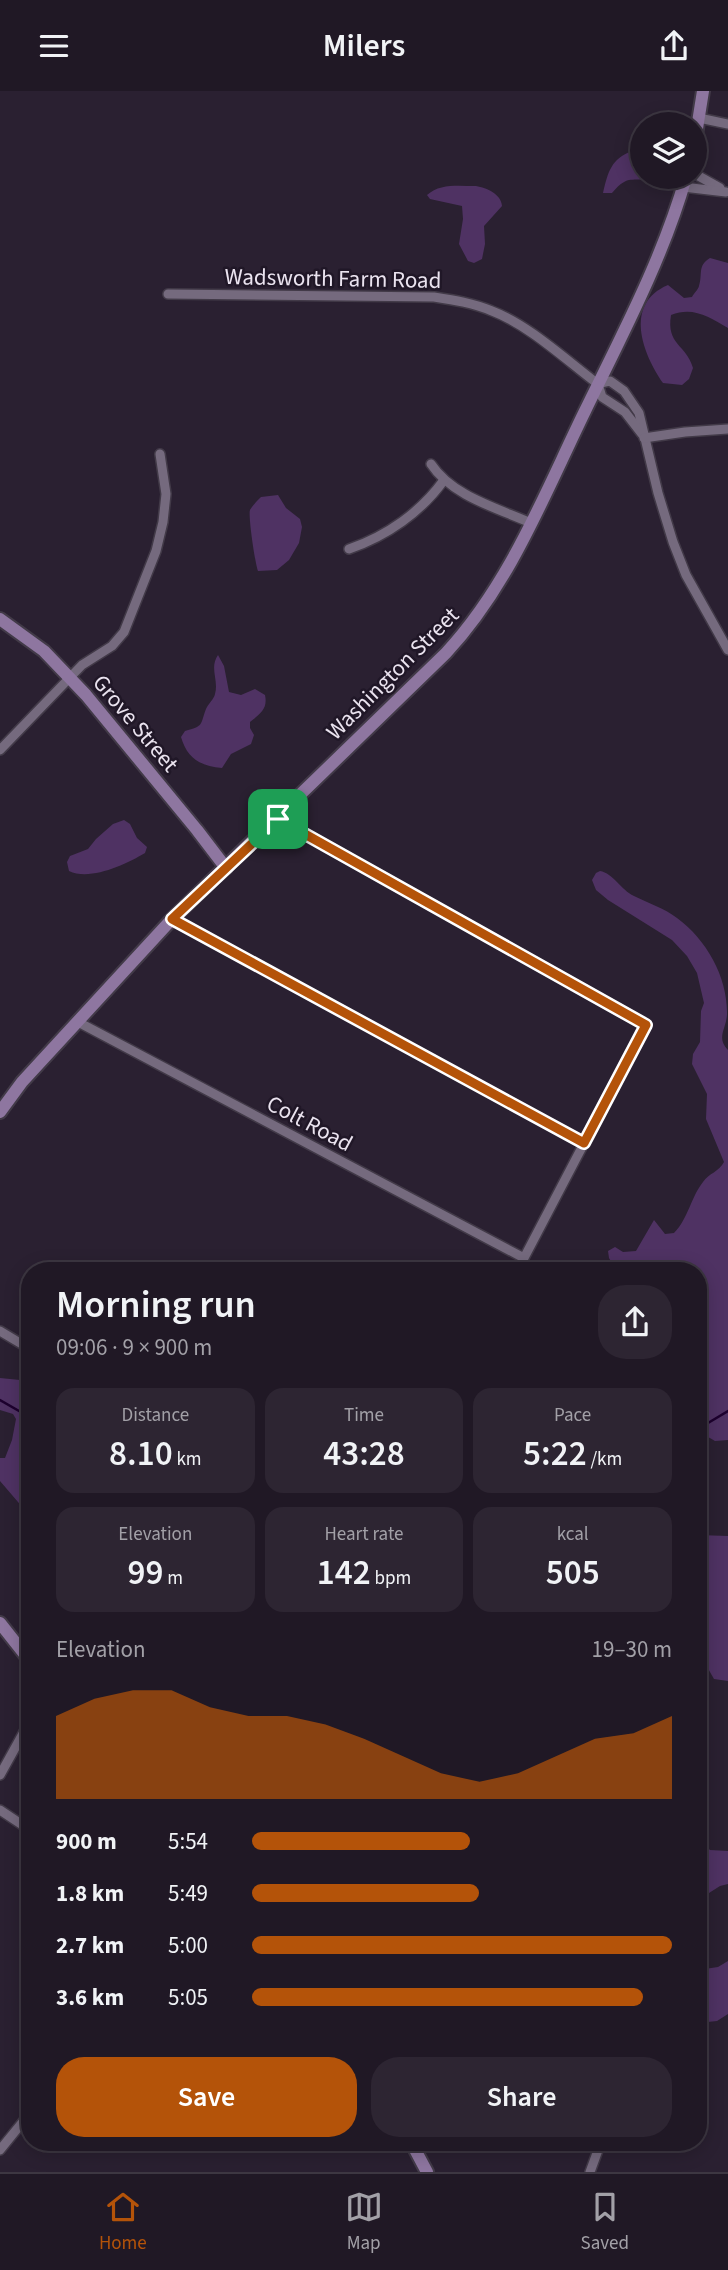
<!DOCTYPE html>
<html lang="en">
<head>
<meta charset="utf-8">
<style>
  body { margin:0; font-family:"Source Sans 3",sans-serif; background:#2d2532; color:#f1f3f6; height:100vh; display:flex; flex-direction:column; font-size:26px; white-space:nowrap }
  * { box-sizing:border-box; margin:0 }
  p { font-size:23px; color:#a2a0a7 }
  .icon { flex:none; width:38px; height:38px; fill:none; stroke:currentColor; stroke-width:2; stroke-linecap:round; stroke-linejoin:round }
  .map { position:relative; flex:1; overflow:hidden }
  .panel { position:absolute; left:21px; top:1171px; width:686px; height:889px; display:flex; flex-direction:column; background:#201825; border-radius:28px; box-shadow:0 4px 18px #0003,0 0 0 2px #3d3742 }
  .panel>* { flex:none }
  .controls { position:absolute; left:630px; top:21px; display:grid; gap:14px }
  .controls a { display:grid; place-items:center; width:77px; height:77px; border-radius:50%; background:#201825; box-shadow:0 4px 18px #0003,0 0 0 2px #3d3742; font-size:35px }
  .pin { position:absolute; display:grid; place-items:center; width:60px; height:60px; color:#fff; margin:-30px; border-radius:14px; box-shadow:0 4px 10px #0006 }
  .round { display:grid; place-items:center; flex:none; width:74px; height:74px; border-radius:28px; background:#2d2532 }
  .headline { display:flex; align-items:center; justify-content:space-between; height:119px; padding:0 35px }
  h1 { font-size:38px; font-weight:600; line-height:52px }
  .stats { display:grid; grid-template-columns:repeat(3,1fr); gap:10px; height:119px; padding:7px 35px }
  .stats div { display:grid; align-content:center; border-radius:18px; background:#2d2532; text-align:center }
  .stats b { font-size:35px; font-weight:600 }
  .stats small { font-size:19px; font-weight:400 }
  .stats p { font-size:19px }
  .chart { height:196px; padding:14px 35px }
  .chart p { display:flex; justify-content:space-between }
  .chart svg { width:100%; height:126px; margin-top:7px; fill:#b45309; opacity:.7 }
  .action { display:flex; gap:14px; margin-top:auto; padding:14px 35px }
  .action a { flex:1; height:80px; border-radius:28px; background:#b45309; color:#fff; font-size:28px; font-weight:600; line-height:80px; text-align:center }
  .action a+a { background:#2d2532; color:#f1f3f6 }
  ul { padding:0 35px; list-style:none; font-size:23px }
  li { display:grid; grid-template-columns:112px 84px 1fr; align-items:center; height:52px }
  li i { height:18px; border-radius:9px; background:#b45309 }
  header { display:flex; justify-content:space-between; align-items:center; height:91px; padding:0 35px; background:#201825; font-size:32px; font-weight:600 }
  .tabs { display:flex; justify-content:space-around; align-items:center; height:98px; border-top:2px solid #3d3742; background:#201825; font-size:19px; color:#a2a0a7 }
  .tabs a { display:grid; justify-items:center; gap:4px }
  .tabs .active { color:#b45309 }
  .map>svg:first-child { display:block }
  .green { fill:#4f3263 }
  .lines { fill:none; stroke-linecap:round; stroke-linejoin:round }
  .stream { stroke:#1d002e; stroke-width:2.5 }
  .minor-casing { stroke:#423a48; stroke-width:12 }
  .secondary-casing { stroke:#423a48; stroke-width:16 }
  .minor { stroke:#756a7e; stroke-width:9 }
  .secondary { stroke:#8e76a0; stroke-width:12 }
  .route-casing { stroke:#fff; stroke-width:14 }
  .route { stroke:#b45309; stroke-width:9 }
  .labels { text-anchor:middle; stroke-width:5; stroke-linejoin:round; paint-order:stroke }
  .street-label { font-size:23px; fill:#eae3ef; stroke:#201727 }
</style>
</head>
<body>
<header><svg class="icon" aria-label="menu" viewBox="0 0 24 24"><path d="M4 6h16M4 12h16M4 18h16"/></svg>Milers<svg class="icon" aria-label="share" viewBox="0 0 24 24"><path d="M12 15V3M7 8l5-5 5 5M5 13v7h14v-7"/></svg></header>
<div class="map">
<svg width="728" height="2081" viewBox="0 0 728 2081">
  <rect width="100%" height="100%" fill="#2a2031"/>
  <g class="green">
    <path d="M632 60 642 61V86H652C631 93 630 81 612 102H603C608 81 611 68 632 60Z"/>
    <path d="M476 95C487 97 501 103 502 115L484 135 485 153 482 168 474 172 468 170 459 153 463 128 462 115 430 108 427 104C440 92 459 95 476 95Z"/>
    <path d="M710 167 728 172V237C709 226 693 215 671 224 666 254 686 253 693 277L689 288 682 294 663 292C643 263 623 213 668 194L684 207 692 206C694 202 698 199 699 195 703 183 697 175 710 167Z"/>
    <path d="M278 404 286 417 300 428 302 436 299 452 289 469 277 479 258 480C255 472 248 425 250 419 252 415 257 410 261 406Z"/>
    <path d="M218 564 224 575 229 601 241 604 255 598 265 604C268 618 260 623 250 631V637L254 644 251 653 231 663 222 677C200 675 187 667 181 646L185 640C204 635 200 634 206 618 208 613 214 608 215 603 219 589 209 577 218 564Z"/>
    <path d="M124 729 130 733 137 747 147 756 145 762C125 774 90 790 69 780L67 771 70 765 88 758 96 748 113 733Z"/>
    <path d="M600 780C613 782 621 799 634 805 648 812 664 817 677 827 707 849 728 887 727 924 726 938 716 947 728 959V1349L715 1350 698 1340V1180L616 1179 609 1167 608 1160 615 1156 623 1161 636 1160 654 1129 665 1143 674 1142C688 1128 691 1106 703 1091 709 1082 719 1081 724 1071L706 1028 707 1003 692 973 693 963 700 951 701 920 704 912 697 882 687 865 672 849 608 809 596 799 592 789 596 782Z"/>
    <path d="M0 1287 30 1290V1425L0 1390V1367H5L12 1349 16 1328 13 1323 0 1319Z"/>
    <path d="M698 1444 728 1445V1590L714 1588 698 1560Z"/>
    <path d="M700 1749 710 1759 728 1760V1793L720 1795 698 1809Z"/>
    <path d="M728 1870V1923L717 1930 698 1932V1879L718 1876Z"/>
  </g>
  <g class="lines">
    <g class="stream">
      <path d="M0 1309 26 1324 30 1341"/>
      <path d="M698 1332H708L728 1320"/>
    </g>
    <g class="minor-casing">
      <g id="minor">
        <path d="M699 27 728 33"/>
        <path d="M695 83 720 97"/>
        <path d="M683 96 726 101"/>
        <path d="M168 203 434 206C454 209 473 212 492 220 529 234 566 269 598 293"/>
        <path d="M598 293 610 290 624 300 639 322 658 402 673 451 686 484 728 559"/>
        <path d="M598 293 602 306 625 321 642 343"/>
        <path d="M644 347 685 341 728 338"/>
        <path d="M431 373C452 405 497 417 531 432"/>
        <path d="M349 458C387 445 421 421 444 389"/>
        <path d="M0 659 82 574 112 555 124 541 156 460 163 431 166 403 160 363"/>
        <path d="M172 828 584 1052"/>
        <path d="M78 931 524 1167 646 934 278 728"/>
        <path d="M0 1240 30 1258"/>
        <path d="M0 1684 30 1630"/>
        <path d="M0 1719 30 1739"/>
        <path d="M0 2059 30 2022"/>
        <path d="M590 2081 601 2051"/>
      </g>
    </g>
    <g class="secondary-casing">
      <g id="secondary">
        <path d="M695 50 703 0"/>
        <path d="M0 528 44 560 86 604 197 739 226 777"/>
        <path d="M0 1021 22 991 172 828 446 562C510 493 544 404 585 320 622 244 663 167 686 86"/>
        <path d="M0 1532 30 1570"/>
        <path d="M411 2051 427 2081"/>
      </g>
    </g>
    <use href="#minor" class="minor"/>
    <use href="#secondary" class="secondary"/>
  </g>
  <g class="lines">
    <g class="route-casing">
      <path id="route" d="M278 728 646 934 584 1052 172 828Z"/>
    </g>
    <use href="#route" class="route"/>
  </g>
  <g class="labels">
    <g class="street-label">
      <text transform="translate(333 187) rotate(1)" y="8">Wadsworth Farm Road</text>
      <text transform="translate(392 582) rotate(-45)" y="8">Washington Street</text>
      <text transform="translate(136 632) rotate(50)" y="8">Grove Street</text>
      <text transform="translate(310 1032) rotate(28)" y="8">Colt Road</text>
    </g>
  </g>
</svg>
<div class="controls">
<a><svg class="icon" aria-label="layers" viewBox="0 0 24 24"><path d="M12 4l9 5-9 5-9-5zM3 14l9 5 9-5"/></svg></a>
</div>
<div class="pin" style="left:278px;top:728px;background:#1e9e55"><svg class="icon" aria-label="arrive" viewBox="0 0 24 24"><path d="M6 21V4h12l-3 4 3 4H6"/></svg></div>
<section class="panel">
<div class="headline"><div><h1>Morning run</h1><p>09:06 · 9 × 900 m</p></div><a class="round"><svg class="icon" aria-label="share" viewBox="0 0 24 24"><path d="M12 15V3M7 8l5-5 5 5M5 13v7h14v-7"/></svg></a></div>
<div class="stats">
<div><p>Distance</p><b>8.10<small> km</small></b></div>
<div><p>Time</p><b>43:28</b></div>
<div><p>Pace</p><b>5:22<small> /km</small></b></div>
</div>
<div class="stats">
<div><p>Elevation</p><b>99<small> m</small></b></div>
<div><p>Heart rate</p><b>142<small> bpm</small></b></div>
<div><p>kcal</p><b>505</b></div>
</div>
<div class="chart"><p><span>Elevation</span>19–30 m</p>
<svg viewBox="0 0 160 44" preserveAspectRatio="none"><path d="M0 44V15L10 9L20 6L30 6L40 12L50 15L60 15L70 18L80 23L90 29L100 35L110 38L120 35L130 29L140 23L150 21L160 15V44z"/></svg>
</div>
<ul>
<li><b>900 m</b>5:54<i style="width:52%"></i></li>
<li><b>1.8 km</b>5:49<i style="width:54%"></i></li>
<li><b>2.7 km</b>5:00<i style="width:100%"></i></li>
<li><b>3.6 km</b>5:05<i style="width:93%"></i></li>
</ul>
<div class="action"><a>Save</a><a>Share</a></div>
</section>
</div>
<nav class="tabs">
<a class="active"><svg class="icon" aria-label="home" viewBox="0 0 24 24"><path d="M3 11l9-7 9 7M6 9v11h12V9"/></svg>Home</a>
<a><svg class="icon" aria-label="map" viewBox="0 0 24 24"><path d="M3 6l6-2 6 2 6-2v14l-6 2-6-2-6 2zM9 4v14M15 6v14"/></svg>Map</a>
<a><svg class="icon" aria-label="saved" viewBox="0 0 24 24"><path d="M7 4h10v16l-5-4-5 4z"/></svg>Saved</a>
</nav>
</body>
</html>
